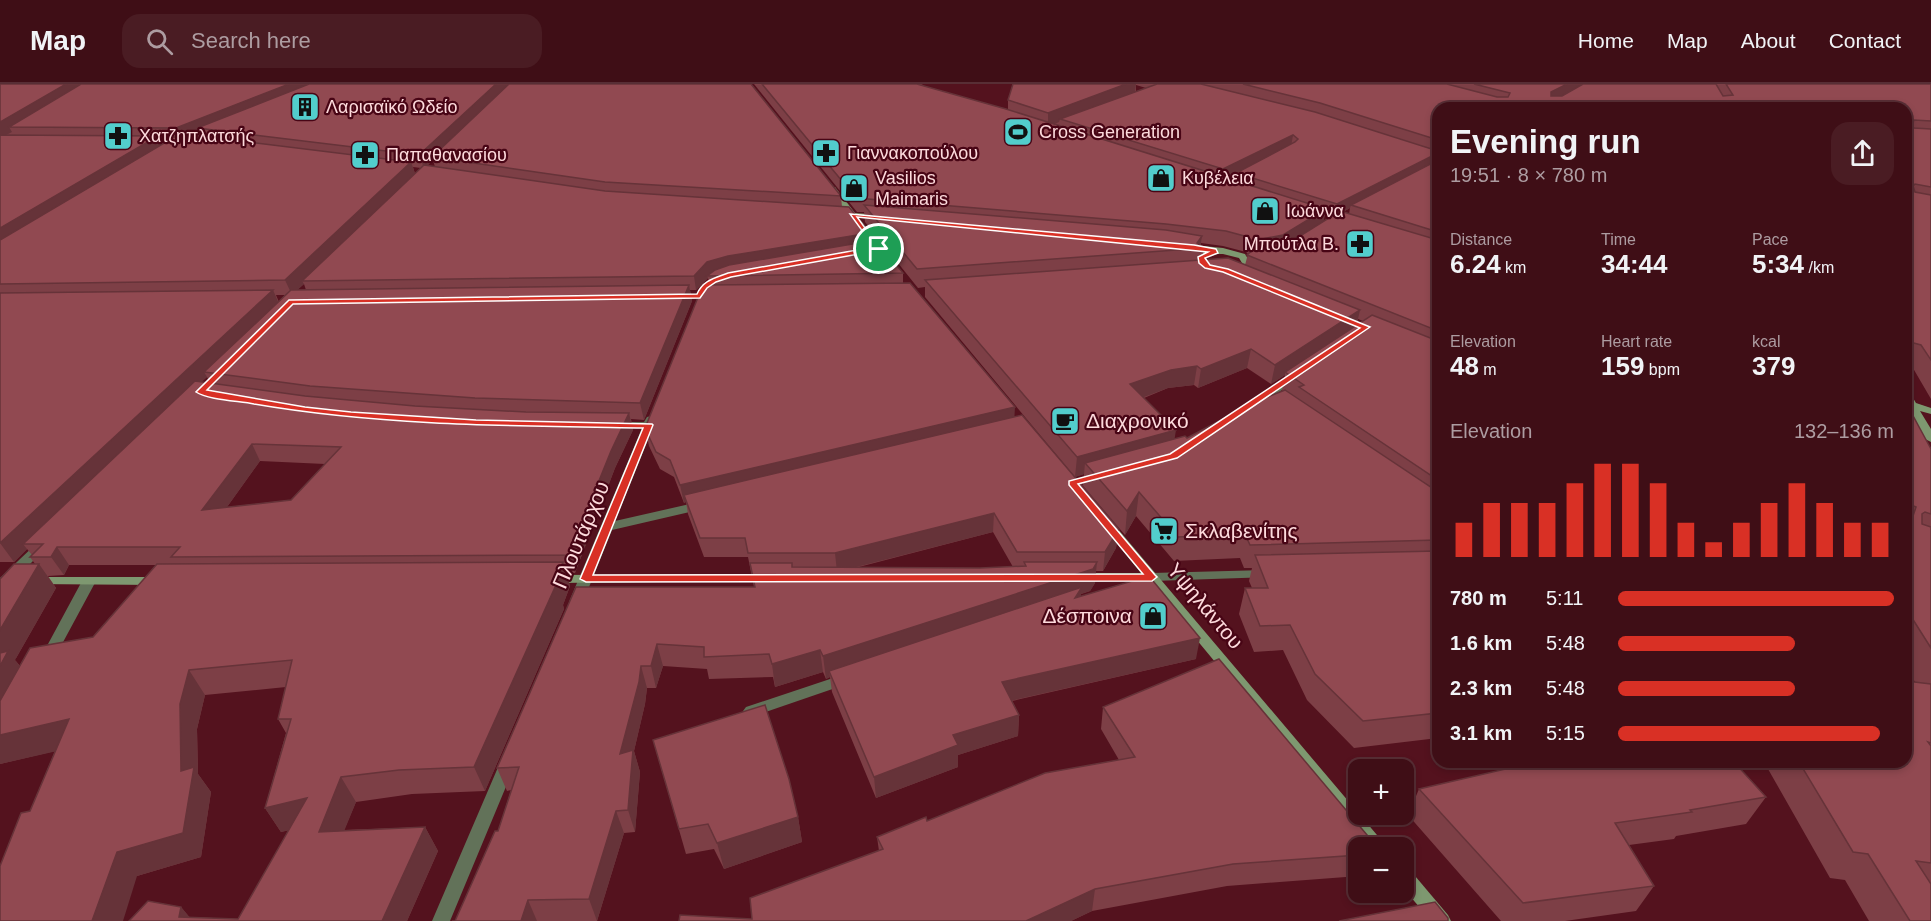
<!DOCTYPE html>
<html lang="en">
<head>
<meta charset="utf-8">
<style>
  body { margin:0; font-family:Helvetica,sans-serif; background:#4a1c23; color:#f1f3f6; height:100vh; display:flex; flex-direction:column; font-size:22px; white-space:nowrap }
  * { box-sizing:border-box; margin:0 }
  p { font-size:20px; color:#ad9ca1 }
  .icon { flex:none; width:33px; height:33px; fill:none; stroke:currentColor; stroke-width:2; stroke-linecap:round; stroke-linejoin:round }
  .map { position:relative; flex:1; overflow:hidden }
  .side { position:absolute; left:1432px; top:18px; width:480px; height:666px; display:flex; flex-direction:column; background:#3f0e16; border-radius:18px; box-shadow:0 3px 9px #0003,0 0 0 2px #582e35 }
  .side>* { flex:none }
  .buttons { position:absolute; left:1348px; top:675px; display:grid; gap:12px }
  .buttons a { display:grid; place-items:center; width:66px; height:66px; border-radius:12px; background:#3f0e16; box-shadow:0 3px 9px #0003,0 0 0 2px #582e35; font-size:30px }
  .pin { position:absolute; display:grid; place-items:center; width:51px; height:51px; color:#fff; margin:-26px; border:3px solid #fff; border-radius:50%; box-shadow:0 2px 6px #0007 }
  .round { display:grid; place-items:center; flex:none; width:63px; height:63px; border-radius:18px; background:#4a1c23 }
  .headline { display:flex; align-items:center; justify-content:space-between; height:102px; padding:0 18px }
  h1 { font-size:33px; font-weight:700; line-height:45px }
  .metrics { display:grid; grid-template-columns:repeat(3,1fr); gap:9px; height:102px; padding:6px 18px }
  .metrics div { display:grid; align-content:center }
  .metrics b { font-size:26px; font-weight:700 }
  .metrics small { font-size:16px; font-weight:400 }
  .metrics p { font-size:16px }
  .chart { height:168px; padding:12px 18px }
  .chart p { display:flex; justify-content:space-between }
  .chart svg { width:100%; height:108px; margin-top:6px; stroke:#d93025; stroke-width:6 }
  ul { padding:0 18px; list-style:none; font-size:20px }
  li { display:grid; grid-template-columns:96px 72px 1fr; align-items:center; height:45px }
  li i { height:15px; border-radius:8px; background:#d93025 }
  header { display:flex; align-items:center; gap:36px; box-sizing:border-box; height:84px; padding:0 30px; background:#3f0e16; border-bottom:2px solid #582e35 }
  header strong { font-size:28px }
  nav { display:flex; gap:33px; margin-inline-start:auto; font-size:21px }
  .search { width:420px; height:54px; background:#4a1c23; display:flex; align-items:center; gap:15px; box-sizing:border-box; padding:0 21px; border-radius:18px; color:#ad9ca1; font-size:22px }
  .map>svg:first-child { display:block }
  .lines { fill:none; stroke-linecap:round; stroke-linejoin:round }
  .street { fill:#627259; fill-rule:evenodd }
  .secondary { fill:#7e9870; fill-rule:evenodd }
  .wall { fill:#7d3f46; fill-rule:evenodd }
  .shaded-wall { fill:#663339 }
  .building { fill:#914951; stroke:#663339; stroke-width:1.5; fill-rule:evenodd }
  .route { fill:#d93025; stroke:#fff; stroke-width:1.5; fill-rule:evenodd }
  .labels { text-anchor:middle; stroke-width:4.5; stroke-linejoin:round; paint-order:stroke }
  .far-poi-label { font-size:18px; fill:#fddadc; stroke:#480515; text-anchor:start }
  .poi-label { font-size:21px; fill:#fddadc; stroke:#480515; text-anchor:start }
  .street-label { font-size:21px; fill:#fddadc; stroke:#480515 }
</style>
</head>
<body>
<header>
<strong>Map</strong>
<div class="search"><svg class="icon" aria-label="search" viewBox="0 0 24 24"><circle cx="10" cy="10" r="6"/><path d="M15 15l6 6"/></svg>Search here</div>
<nav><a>Home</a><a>Map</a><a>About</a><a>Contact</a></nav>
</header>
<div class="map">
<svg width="1931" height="837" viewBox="0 0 1931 837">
  <rect width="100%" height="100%" fill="#54121e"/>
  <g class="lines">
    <g class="street">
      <path d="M1296 289 1301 292 1300 294 1252 326 1248 327 1243 324Z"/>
      <path d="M651 332 656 335 654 341 615 437 703 417 709 421 707 424 612 446 583 518 581 521H571L569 518 642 344H617L612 341 617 338H644L647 333Z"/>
      <path d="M41 458 45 459 47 462 45 465 5 505 0 506V494L37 459Z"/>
      <path d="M1266 486 1271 487 1273 490 1271 493 1153 497 1143 500 1138 499 1136 496 1138 493 1152 489Z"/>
      <path d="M89 493 94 494 96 497 55 573 53 577 48 578 43 577 41 573 82 497 84 494Z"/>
      <path d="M845 590 850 591 852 595 850 599 751 633 746 631 743 627 746 623Z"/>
      <path d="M507 675 513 676 515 681 450 837H432L499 681 501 676Z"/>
    </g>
    <g class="secondary">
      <path d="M829 103H835L855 129 883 131 884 133 880 135 859 134 885 167V171H879L850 133 838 132V128H846L828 105Z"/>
      <path d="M1184 160 1223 164 1245 170 1251 180C1236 195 1210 191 1197 176L1204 167 1184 164ZM1211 170H1223L1239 174 1242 179C1230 187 1217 185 1205 175Z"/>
      <path d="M1906 308 1910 309 1916 319 1931 324V330L1920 327 1931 345V358L1925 355 1906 323Z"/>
      <path d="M1108 437 1112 438 1388 764H1369L1148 497 1076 496 1074 493 1076 490 1081 489H1141L1102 441Z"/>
      <path d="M769 490 774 491 776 494 774 497 553 499 548 498 546 495 548 492 553 491Z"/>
      <path d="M37 493H157L162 494 164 497 162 500 157 501 32 500 30 497 32 494Z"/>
      <path d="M1404 784 1410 786 1448 831 1451 837H1431L1404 805Z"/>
    </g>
  </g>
  <g class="wall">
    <path d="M0 0 841 112 842 123 870 157 903 189V199L1014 333 1119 445 1116 464 1103 487H1096L1095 499 1090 507 1081 510V512L1196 575 1012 617 1019 631 1018 652 958 671V683L876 714 832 608 830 593 826 595 823 588 775 603 773 593 709 595 707 585 663 582 656 604H647L645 620 634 667 640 688 635 748 624 749 597 837H452H455L498 747 511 706 507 707 497 684 576 503H754L748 473H704L688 430 686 418 684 419 674 393 660 385 649 362 645 344 709 201 708 194 696 206H690L692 217 644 336 631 335 633 346 615 384 575 489H566L570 502 563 521 564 525 485 707 412 710 356 718 344 746 425 743 438 767 407 837H129L181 823 189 833 238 835 289 746 281 748 265 724 286 649 278 635 286 603 205 611 197 645 198 690 211 708 201 773 137 792 30 727 55 667 0 680V651L35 480 30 473 32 471 27 465 14 478H0ZM160 57H169L162 61ZM433 76 435 83 427 82ZM413 83 421 84 415 90ZM304 200 306 206H297ZM276 211H285L279 218ZM207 293 210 299 201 298ZM260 377 325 380 291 416 227 423ZM993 448 1013 483 980 484H855ZM69 481H156L93 553 20 582 15 576 56 504 48 492 64 491Z"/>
    <path d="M754 0H923L921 1 1008 26V16L1013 0H1931V315L1910 279H1906V24H1438V654L1354 664 1307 616 1283 566 1254 568 1239 530 1245 504H1252L1249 497 1252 484H1244L1240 474 1174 477 1136 432 1125 451 1083 402 1084 390 1075 393 925 213V203L918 204 865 138 864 128H857ZM1136 1 1146 4 1136 8ZM1236 90 1235 97 1227 94ZM1350 124 1349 130 1343 128ZM1325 130 1332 132 1323 138ZM1201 159 1223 162 1246 168 1248 170 1245 181 1202 176 1204 164 1201 162ZM1358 235 1363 237 1357 241ZM1247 284 1271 300 1285 291 1282 307 1187 354 1174 355 1144 314 1168 304 1194 301 1198 304Z"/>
    <path d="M1906 329 1931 365V837H1869L1845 796 1830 794 1764 678H1906L1915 598 1906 584Z"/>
    <path d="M1103 623 1359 771V792L1227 802 1092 827 1071 837H679L752 835 879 767 877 753 1119 676 1101 645Z"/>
    <path d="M653 656 798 733 802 758 724 785 714 765 686 770Z"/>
    <path d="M1419 705 1766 713 1746 740 1676 752 1674 755 1629 761 1654 802 1636 827 1565 837H1501L1408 731Z"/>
  </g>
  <g class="shaded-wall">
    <path d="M66 0H93L9 43 12 48 0 54V38Z"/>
    <path d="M289 0H323L197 44 200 50 182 57 176 44Z"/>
    <path d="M496 0H512L432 73 433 76 424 84 419 71Z"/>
    <path d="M1126 0H1136L1135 9 1060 35 1059 38 1048 43V29Z"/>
    <path d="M1567 0H1587L1547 22 1551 8Z"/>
    <path d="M1293 51 1291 63 1236 89V90L1221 97 1223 85Z"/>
    <path d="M158 52 164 65 0 164V144Z"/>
    <path d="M1438 69V74L1437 80 1351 121 1350 124 1334 133 1337 120Z"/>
    <path d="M411 78 416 92 302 197 304 200 292 211 285 196Z"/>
    <path d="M1326 125 1323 140 1280 166 1249 172 1252 157Z"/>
    <path d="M870 149V162L707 192 708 194 696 206 694 192 707 178 728 172Z"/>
    <path d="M1202 152 1200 165 1197 159Z"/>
    <path d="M689 201 692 217 644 336 640 319Z"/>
    <path d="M273 206 280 222 204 288 207 293 33 460H23L27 465 14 478 0 459Z"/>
    <path d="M1360 226 1356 244 1285 288V291L1271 300 1275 281Z"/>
    <path d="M1251 265 1247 284 1198 304 1201 285Z"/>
    <path d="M1197 282 1194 301 1168 304 1128 319 1130 300 1171 286Z"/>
    <path d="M1015 323 1014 340 684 411 686 418 684 419 680 401Z"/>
    <path d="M629 329 633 346 615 384 575 489 569 471 611 367Z"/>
    <path d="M1176 346 1173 365 1085 379 1084 390 1075 393 1077 373Z"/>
    <path d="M252 360 260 377 212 444 202 426Z"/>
    <path d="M1139 408 1136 432 1125 451 1127 427Z"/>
    <path d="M994 429 993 448 837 488 835 469Z"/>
    <path d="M1119 445 1116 464 1103 487 1105 468Z"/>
    <path d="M57 463 69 481 64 491 51 473Z"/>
    <path d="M563 478 570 502 563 521 564 525 485 707 474 683Z"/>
    <path d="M1097 478 1095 499 1090 507 1081 510 1080 524 829 587 830 593 826 595 823 572Z"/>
    <path d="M39 480 56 504 15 576 28 592 0 642V546Z"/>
    <path d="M1200 554 1196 575 1001 619 1002 598Z"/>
    <path d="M657 560 663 582 656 604 651 582Z"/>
    <path d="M820 566 823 588 775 603 772 580Z"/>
    <path d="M641 582 647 604 645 620 634 667 640 688 635 748 628 726 620 670Z"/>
    <path d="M189 586 205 611 197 645 198 690 211 708 201 773 137 792 123 837H92L117 768 181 687 180 620Z"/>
    <path d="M1019 631 1018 652 958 671V683L876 714 874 693 953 651Z"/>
    <path d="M69 635 88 660 0 680V651Z"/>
    <path d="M341 693 356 718 334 772 319 748 322 739 281 748 265 724Z"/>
    <path d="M616 727 624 749 597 837 589 815Z"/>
    <path d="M798 733 802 758 724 785 717 759Z"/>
    <path d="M425 743 438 767 407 837H382Z"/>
    <path d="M1095 805 1092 827 1071 837H1026Z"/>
    <path d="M528 816 537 837H521Z"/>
    <path d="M181 823 193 837 179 833Z"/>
  </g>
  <g class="building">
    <path d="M0 0H66L0 38Z"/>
    <path d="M81 0H289L176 44 9 43Z"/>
    <path d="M309 0H496L419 71 197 44Z"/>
    <path d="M509 0H751L841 112 605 98 432 73Z"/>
    <path d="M762 0H917L1006 25 1326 125 1283 151 1252 157 1248 153 1226 147 1166 140 856 114Z"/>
    <path d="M1013 0H1126L1048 29 1008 16Z"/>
    <path d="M1157 0H1201L1315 28 1438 67V69L1337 120 1236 89 1295 58 1298 55 1293 51 1223 85 1060 35Z"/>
    <path d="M1243 0H1447L1497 13H1508L1510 9 1474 0H1567L1551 8V12H1562L1583 0H1716L1723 12 1733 11 1726 0H1931V37L1914 36 1912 42 1914 44 1931 45V103L1915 100 1913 102 1915 108 1931 111V276L1921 261 1906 257V24H1438V56L1320 19Z"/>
    <path d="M0 51 158 52 0 144Z"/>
    <path d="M176 52H198L411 78 285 196 0 200V156Z"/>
    <path d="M1438 76V148L1351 121Z"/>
    <path d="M424 81 605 107 849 123 870 149 728 172 707 178 694 192 302 197Z"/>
    <path d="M864 121 1166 146 1202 152 1197 159 1204 164 917 185Z"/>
    <path d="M1340 127 1438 156V247L1247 171 1255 164 1292 157Z"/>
    <path d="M876 156 903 189 707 192 715 186 729 181Z"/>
    <path d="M1228 174 1360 226 1275 281 1251 265 1201 285 1197 282 1171 286 1130 300 1176 346 1077 373 925 196Z"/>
    <path d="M910 199 1015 323 680 401 670 376 656 368 645 344 703 201Z"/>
    <path d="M689 201 640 319 475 314 310 302 204 288 291 206Z"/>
    <path d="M273 206 0 459V209Z"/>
    <path d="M1372 231 1438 257V396L1299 303 1304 301 1285 288Z"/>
    <path d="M195 297 305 312 415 322 526 328 629 329 611 367 569 471 171 473 180 463H57L51 473H30L43 460H23ZM252 360 341 363 291 416 202 426Z"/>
    <path d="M1285 306 1438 408V456L1250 461 1245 450 1178 453 1139 408 1127 427 1085 379 1185 352 1187 354 1257 317Z"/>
    <path d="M1906 329 1912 330 1931 365V430L1925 428 1922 430V440L1931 443V564L1912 534 1906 533V453L1916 423 1906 419Z"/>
    <path d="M1022 331 1119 445 1105 468H1017L994 429 835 469H748L745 454H700L684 411Z"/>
    <path d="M1438 467V629L1363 637 1315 590 1290 541 1260 542 1245 504H1268L1255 471Z"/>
    <path d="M563 478 553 501H556L474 683 399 686 341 693 319 748 425 743 382 837H129L148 817 181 823 179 833 238 835 307 714 265 724 291 635H278L292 576 189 586 180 620 181 687 194 683 183 749 117 768 92 837H0V782L21 729 30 727 69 635 0 651V617L30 564 93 553 157 480Z"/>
    <path d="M1024 478H1097L1093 485 823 572 820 566 772 580 769 570 704 573V563L657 560 651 582H641L639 598 620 670 633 666 628 726 616 727 589 815 528 816 521 837H452H455L495 747H498L519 683 497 684 576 503H755L750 479H792V483L980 484 1026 482Z"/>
    <path d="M14 480H39L0 546V495Z"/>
    <path d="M1149 492 1200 554 1002 598 1019 631 953 651 958 661 874 693 829 587 1082 503 1075 514Z"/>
    <path d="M8 567 0 582V569Z"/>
    <path d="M1219 575 1378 764H1359V771L1233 780 1095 805 1026 837H679L680 831 752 835 750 814 883 765 877 753 926 733 927 737 1045 689 1135 673 1103 623Z"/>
    <path d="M1906 597 1931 600V659L1928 658 1931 662V779L1916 777 1931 800V837H1910L1868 770 1853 768 1799 678H1906Z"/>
    <path d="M765 621 789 695 798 733 717 759 708 740 679 745 653 656Z"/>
    <path d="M1536 678H1734L1766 713 1690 726 1692 728 1615 739 1654 802 1523 819 1419 705Z"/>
    <path d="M1435 818 1448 834V837H1339Z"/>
  </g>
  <path class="route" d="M850 130 1194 161 1216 165 1218 169 1205 174 1210 181 1228 185 1370 243 1177 374 1078 400 1155 491 1157 493 1152 497 586 498 580 495 643 344C513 342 382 342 254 320 239 317 208 316 196 308L289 216 697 210C703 196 715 194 728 189L874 163ZM857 133 1208 168 1198 173 1199 179 1205 184 1223 188 1360 244 1170 370 1069 397V401L1143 490 593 491 653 341 652 340 476 336 351 328 305 323 207 306 293 220 700 214 707 204 716 198 731 193 881 166Z"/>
  <defs>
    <g id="building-square" transform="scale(1.5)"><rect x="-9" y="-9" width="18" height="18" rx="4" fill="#52cdcc" stroke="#480515"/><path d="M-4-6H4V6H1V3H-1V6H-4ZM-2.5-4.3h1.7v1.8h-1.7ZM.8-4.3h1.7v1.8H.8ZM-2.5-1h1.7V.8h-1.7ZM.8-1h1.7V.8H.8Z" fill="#111"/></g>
    <g id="stadium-square" transform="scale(1.5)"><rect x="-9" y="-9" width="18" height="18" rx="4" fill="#52cdcc" stroke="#480515"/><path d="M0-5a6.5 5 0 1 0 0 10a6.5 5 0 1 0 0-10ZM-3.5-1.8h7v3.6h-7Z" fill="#111"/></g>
    <g id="pharmacy-square" transform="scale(1.5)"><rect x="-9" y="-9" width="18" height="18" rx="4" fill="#52cdcc" stroke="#480515"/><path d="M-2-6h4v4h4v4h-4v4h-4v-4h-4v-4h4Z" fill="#111"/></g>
    <g id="shop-square" transform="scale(1.5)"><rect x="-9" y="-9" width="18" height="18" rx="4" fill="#52cdcc" stroke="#480515"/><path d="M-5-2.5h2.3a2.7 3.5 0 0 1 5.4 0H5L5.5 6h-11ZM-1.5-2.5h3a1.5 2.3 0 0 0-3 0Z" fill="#111"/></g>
    <g id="cafe-square" transform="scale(1.5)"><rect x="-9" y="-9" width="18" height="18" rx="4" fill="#52cdcc" stroke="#480515"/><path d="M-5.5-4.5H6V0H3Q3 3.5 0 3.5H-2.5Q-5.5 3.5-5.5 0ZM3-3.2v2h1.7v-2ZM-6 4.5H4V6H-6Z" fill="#111"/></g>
    <g id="supermarket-square" transform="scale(1.5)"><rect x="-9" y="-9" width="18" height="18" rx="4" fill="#52cdcc" stroke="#480515"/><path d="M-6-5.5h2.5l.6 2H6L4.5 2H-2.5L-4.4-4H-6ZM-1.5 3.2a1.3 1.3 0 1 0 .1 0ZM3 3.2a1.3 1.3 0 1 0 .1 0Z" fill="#111"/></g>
  </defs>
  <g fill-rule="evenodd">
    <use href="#building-square" x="305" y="23"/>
    <use href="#stadium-square" x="1018" y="48"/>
    <use href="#pharmacy-square" x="118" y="52"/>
    <use href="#pharmacy-square" x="826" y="69"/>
    <use href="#pharmacy-square" x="365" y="71"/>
    <use href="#shop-square" x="1161" y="94"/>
    <use href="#shop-square" x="854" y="104"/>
    <use href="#shop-square" x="1265" y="127"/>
    <use href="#pharmacy-square" x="1360" y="160"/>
    <use href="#cafe-square" x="1065" y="337"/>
    <use href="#supermarket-square" x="1164" y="447"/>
    <use href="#shop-square" x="1153" y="532"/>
  </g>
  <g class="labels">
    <g class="far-poi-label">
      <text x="326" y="29">Λαρισαϊκό Ωδείο</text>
      <text x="1039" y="54">Cross Generation</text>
      <text x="139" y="58">Χατζηπλατσής</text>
      <text x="847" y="75">Γιαννακοπούλου</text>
      <text x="386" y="77">Παπαθανασίου</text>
      <text x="875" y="100">Vasilios<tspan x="875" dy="21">Maimaris</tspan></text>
      <text x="1182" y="100">Κυβέλεια</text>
      <text x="1286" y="133">Ιωάννα</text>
      <text x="1339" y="166" text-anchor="end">Μπούτλα Β.</text>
    </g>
    <g class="poi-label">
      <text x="1086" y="344">Διαχρονικό</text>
      <text x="1185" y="454">Σκλαβενίτης</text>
      <text x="1132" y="539" text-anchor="end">Δέσποινα</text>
    </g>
    <g class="street-label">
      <text transform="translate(581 451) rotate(-67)" y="7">Πλουτάρχου</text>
      <text transform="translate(1205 522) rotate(50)" y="7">Υψηλάντου</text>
    </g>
  </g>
</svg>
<div class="buttons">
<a>+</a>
<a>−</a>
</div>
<div class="pin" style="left:879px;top:165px;background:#1e9e55"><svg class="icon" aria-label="arrive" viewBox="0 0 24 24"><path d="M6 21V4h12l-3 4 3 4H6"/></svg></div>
<section class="side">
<div class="headline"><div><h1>Evening run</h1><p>19:51 · 8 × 780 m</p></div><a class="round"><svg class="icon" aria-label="share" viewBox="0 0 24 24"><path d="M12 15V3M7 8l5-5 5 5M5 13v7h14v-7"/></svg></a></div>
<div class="metrics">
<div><p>Distance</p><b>6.24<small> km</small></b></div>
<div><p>Time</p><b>34:44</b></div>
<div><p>Pace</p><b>5:34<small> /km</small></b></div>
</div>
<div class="metrics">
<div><p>Elevation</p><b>48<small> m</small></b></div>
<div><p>Heart rate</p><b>159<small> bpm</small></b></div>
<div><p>kcal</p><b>379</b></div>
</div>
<div class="chart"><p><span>Elevation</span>132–136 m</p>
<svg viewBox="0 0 160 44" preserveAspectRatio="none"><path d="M5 44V30M15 44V22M25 44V22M35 44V22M45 44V14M55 44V6M65 44V6M75 44V14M85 44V30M95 44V38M105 44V30M115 44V22M125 44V14M135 44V22M145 44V30M155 44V30"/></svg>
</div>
<ul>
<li><b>780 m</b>5:11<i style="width:100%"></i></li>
<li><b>1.6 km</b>5:48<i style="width:64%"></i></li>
<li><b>2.3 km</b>5:48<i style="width:64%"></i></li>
<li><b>3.1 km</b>5:15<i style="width:95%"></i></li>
</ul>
</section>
</div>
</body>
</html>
